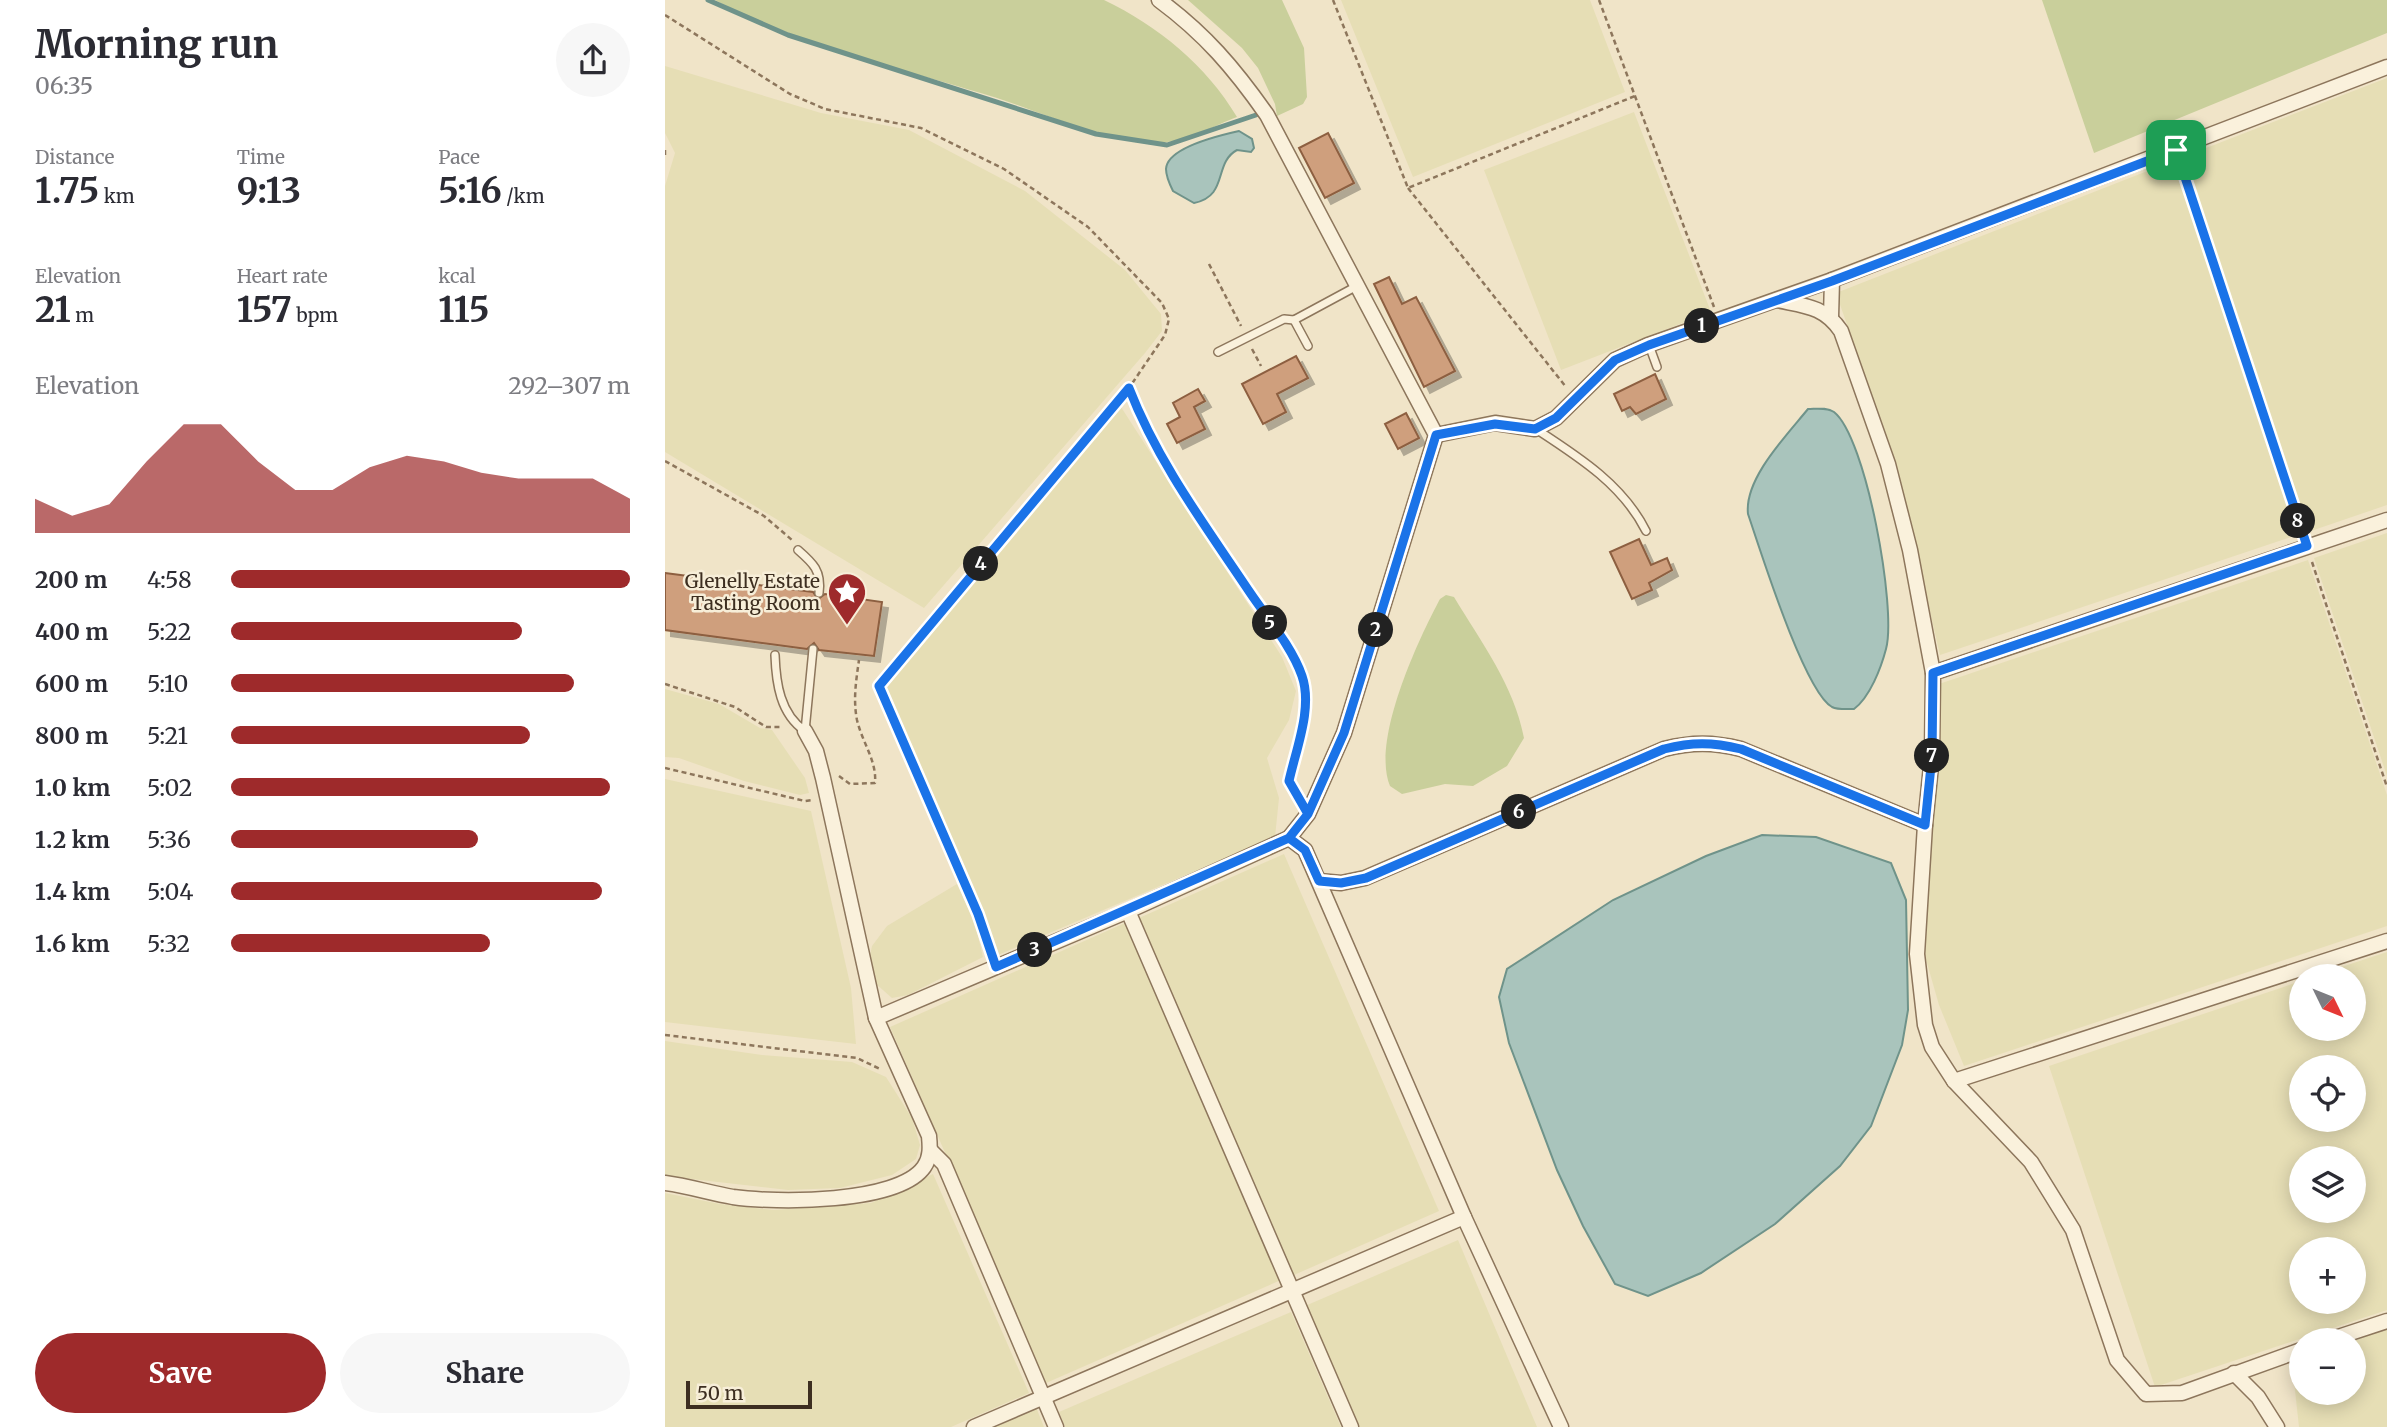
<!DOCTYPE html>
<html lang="en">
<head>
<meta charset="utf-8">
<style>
  body { margin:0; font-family:Merriweather,serif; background:#f7f7f7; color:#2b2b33; height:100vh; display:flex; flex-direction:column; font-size:26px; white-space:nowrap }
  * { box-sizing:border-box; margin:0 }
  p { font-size:23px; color:#7c7c81 }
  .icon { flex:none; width:38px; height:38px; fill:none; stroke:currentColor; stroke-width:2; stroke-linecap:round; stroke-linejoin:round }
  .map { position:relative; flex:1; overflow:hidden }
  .panel { display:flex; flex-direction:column; background:#fff; width:665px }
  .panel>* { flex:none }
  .needle { width:46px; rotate:133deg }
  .controls { position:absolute; left:1624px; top:964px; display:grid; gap:14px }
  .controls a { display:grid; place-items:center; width:77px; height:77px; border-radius:50%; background:#fff; box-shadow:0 4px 18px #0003; font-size:35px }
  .scale { position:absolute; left:21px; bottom:18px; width:126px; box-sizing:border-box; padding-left:7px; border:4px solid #3d2e20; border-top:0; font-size:19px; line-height:24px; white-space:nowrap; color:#3d2e20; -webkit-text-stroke:5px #f7eed8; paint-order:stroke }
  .pin { position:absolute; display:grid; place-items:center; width:60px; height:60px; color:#fff; margin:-30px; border-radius:14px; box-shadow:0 4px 10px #0006 }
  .km { position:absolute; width:35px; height:35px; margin:-18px; border-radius:50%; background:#222; color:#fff; font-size:19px; line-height:35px; text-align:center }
  .round { display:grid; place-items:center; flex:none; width:74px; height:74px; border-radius:37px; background:#f7f7f7 }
  .head { display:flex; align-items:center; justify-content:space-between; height:119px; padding:0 35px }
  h1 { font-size:38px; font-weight:700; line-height:52px }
  .stats { display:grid; grid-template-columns:repeat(3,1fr); gap:10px; height:119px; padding:7px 35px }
  .stats div { display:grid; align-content:center }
  .stats b { font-size:35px; font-weight:700 }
  .stats small { font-size:19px; font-weight:400 }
  .stats p { font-size:19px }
  .chart { height:196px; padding:14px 35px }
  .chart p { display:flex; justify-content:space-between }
  .chart svg { width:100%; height:126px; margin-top:7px; fill:#9e2a2b; opacity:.7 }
  .button { display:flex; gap:14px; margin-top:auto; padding:14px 35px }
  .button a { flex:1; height:80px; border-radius:42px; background:#9e2a2b; color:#fff; font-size:28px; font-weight:700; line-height:80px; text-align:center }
  .button a+a { background:#f7f7f7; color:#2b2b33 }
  ul { padding:0 35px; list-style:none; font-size:23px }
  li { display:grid; grid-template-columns:112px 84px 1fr; align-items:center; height:52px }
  li i { height:18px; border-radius:9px; background:#9e2a2b }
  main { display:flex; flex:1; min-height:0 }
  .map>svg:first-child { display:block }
  .farmland { fill:#e6deb5; fill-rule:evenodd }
  .green { fill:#c9cf9b }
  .water { fill:#a9c4bc; stroke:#6f938a; stroke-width:2 }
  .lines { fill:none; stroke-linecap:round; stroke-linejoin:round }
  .stream { stroke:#6f938a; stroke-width:5 }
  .building { fill:#cf9f7d; stroke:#8d5f41; stroke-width:2; filter:url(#shadow) }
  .service-casing { stroke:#8d765c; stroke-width:10 }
  .minor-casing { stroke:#8d765c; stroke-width:17 }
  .path { stroke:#8d765c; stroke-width:2.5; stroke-dasharray:5 3.5; stroke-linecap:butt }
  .service { stroke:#faf1dc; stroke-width:7 }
  .minor { stroke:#faf1dc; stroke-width:14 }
  .route-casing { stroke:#fff; stroke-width:14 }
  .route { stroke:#1a73e8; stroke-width:9 }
  .labels { text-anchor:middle; stroke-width:5; stroke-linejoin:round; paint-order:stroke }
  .poi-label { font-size:19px; fill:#3d2e20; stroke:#f7eed8; text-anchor:end }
</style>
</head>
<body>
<main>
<section class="panel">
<div class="head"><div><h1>Morning run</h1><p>06:35</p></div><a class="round"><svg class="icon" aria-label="share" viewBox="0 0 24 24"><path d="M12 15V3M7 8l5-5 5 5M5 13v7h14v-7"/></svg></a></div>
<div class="stats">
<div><p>Distance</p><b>1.75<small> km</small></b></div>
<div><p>Time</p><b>9:13</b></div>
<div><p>Pace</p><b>5:16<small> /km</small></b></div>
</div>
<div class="stats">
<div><p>Elevation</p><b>21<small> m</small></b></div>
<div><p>Heart rate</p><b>157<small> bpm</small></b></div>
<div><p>kcal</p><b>115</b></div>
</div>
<div class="chart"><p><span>Elevation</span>292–307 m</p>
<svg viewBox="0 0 160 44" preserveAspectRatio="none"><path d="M0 44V32L10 38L20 34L30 19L40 6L50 6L60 19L70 29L80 29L90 21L100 17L110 19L120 23L130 25L140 25L150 25L160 32V44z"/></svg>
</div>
<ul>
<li><b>200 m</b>4:58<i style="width:100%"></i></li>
<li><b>400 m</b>5:22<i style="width:73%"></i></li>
<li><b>600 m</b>5:10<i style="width:86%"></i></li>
<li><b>800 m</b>5:21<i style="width:75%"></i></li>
<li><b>1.0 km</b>5:02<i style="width:95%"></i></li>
<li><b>1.2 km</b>5:36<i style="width:62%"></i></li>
<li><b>1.4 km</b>5:04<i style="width:93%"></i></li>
<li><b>1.6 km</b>5:32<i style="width:65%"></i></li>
</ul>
<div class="button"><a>Save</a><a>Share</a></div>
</section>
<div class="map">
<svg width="1722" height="1427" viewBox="0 0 1722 1427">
  <defs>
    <filter id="shadow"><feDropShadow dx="6" dy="6" stdDeviation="0" flood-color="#0004"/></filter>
  </defs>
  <rect width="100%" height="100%" fill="#f0e4c8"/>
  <g class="farmland">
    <path d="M676 0H925L960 92 748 177Z"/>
    <path d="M0 66 156 113 244 130 360 191 460 270 496 314 497 331 480 353 259 608 0 452V186L10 153 0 133Z"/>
    <path d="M1722 78V505L1643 532 1518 157Z"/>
    <path d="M969 112 1046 312 896 370 819 170Z"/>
    <path d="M1508 161 1635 534 1275 655 1232 468 1171 293Z"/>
    <path d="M456 407 617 657 631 691 624 720 602 758 614 798 610 837 333 955 221 688Z"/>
    <path d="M1722 533V776L1649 558Z"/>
    <path d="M1643 560 1722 795V926L1299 1066 1274 1005 1260 956 1274 684Z"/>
    <path d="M0 689 54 704 95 728 107 730 140 778 144 793 135 795 79 781 14 758 0 757Z"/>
    <path d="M0 779 146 811 186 988 191 1044 0 1022Z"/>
    <path d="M619 854 774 1211 629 1275 474 918Z"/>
    <path d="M292 884 310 923 318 957 243 995 227 998 210 983 204 960 207 946 222 926Z"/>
    <path d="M460 923 616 1280 381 1383 225 1027Z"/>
    <path d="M1722 952V1310L1490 1387 1384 1066 1636 981V1029H1689V976H1649ZM1636 1068H1689V1120H1636ZM1636 1158H1689V1211H1636ZM1636 1250H1689V1302H1636Z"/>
    <path d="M0 1041 97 1055 187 1062 221 1077 247 1118 255 1145 251 1159 227 1175 175 1188 123 1190 0 1176Z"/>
    <path d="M268 1174 364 1393 286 1427H0V1193L55 1204 109 1210 206 1203Z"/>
    <path d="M793 1240 872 1427H694L640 1306Z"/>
    <path d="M626 1312 676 1427H400L394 1412Z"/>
    <path d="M1722 1328V1427H1634L1627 1363 1636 1360V1393H1689V1341Z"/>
    <path d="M371 1407 379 1427H325Z"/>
  </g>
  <g class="green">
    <path d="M50 0H439C493 26 541 65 572 117 551 125 524 140 502 142 450 146 381 114 332 98 238 69 137 46 50 0Z"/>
    <path d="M523 0H617L639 48 642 97 638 104 612 116 610 104 593 68 577 48Z"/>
    <path d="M1377 0H1722V33L1429 153Z"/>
    <path d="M781 595 789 597C816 642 849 685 859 738L842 766 808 786 780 784 737 794 725 786C706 741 753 640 775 599Z"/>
  </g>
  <g class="water">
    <path d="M574 131 587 139 589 148 586 152 572 150C548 163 564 196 529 203L508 191C505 185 501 177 501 169 502 147 556 135 574 131Z"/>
    <path d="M1143 409C1151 409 1162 407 1169 412 1201 437 1232 609 1221 649 1216 668 1205 697 1189 709 1182 709 1173 710 1167 707 1139 691 1095 549 1083 514 1079 479 1121 436 1143 409Z"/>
    <path d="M1097 835 1151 837 1226 863 1241 900 1243 1010 1237 1045 1206 1126 1175 1166 1110 1224 1036 1273 983 1296 950 1284 918 1226 892 1170 844 1043 834 997 842 969 948 900 1041 856Z"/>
  </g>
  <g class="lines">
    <path class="stream" d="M43 0 123 35 431 134 502 145 591 115"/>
  </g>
  <g class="building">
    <path d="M663 133 689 183 660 198 634 148Z"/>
    <path d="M724 277 737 304 751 297 790 371 759 387 709 284Z"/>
    <path d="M631 356 643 378 612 394 621 412 598 424 577 384Z"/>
    <path d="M990 374 1001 399 971 414 965 407 957 411 949 394Z"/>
    <path d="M533 389 540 401 529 407 540 429 512 443 502 424 515 417 508 403Z"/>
    <path d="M741 413 754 438 733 449 720 424Z"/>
    <path d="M974 539 986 565 1002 558 1007 570 984 583 987 590 967 599 945 552Z"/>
    <path d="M0 573 148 592 153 599 160 594 217 602 209 656 154 650 149 643 142 649 0 630Z"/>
  </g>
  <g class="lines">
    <g class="service-casing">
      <g id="service">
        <path d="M629 320 643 346"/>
        <path d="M984 345 992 367"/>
        <path d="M553 352 619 319 629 320 692 286"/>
        <path d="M871 429C914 457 958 485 981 531"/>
        <path d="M133 550C148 563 157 571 154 593"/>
        <path d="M110 655C111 683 115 714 140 731L148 649"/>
      </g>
    </g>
    <g class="minor-casing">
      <g id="minor">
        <path d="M494 0C540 34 569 68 602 115L771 435 679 733 643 814 624 838"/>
        <path d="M1112 300C1140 306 1159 306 1176 331L1223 464 1245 550 1268 673"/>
        <path d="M1166 317 1167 280"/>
        <path d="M771 435 830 423 870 429 891 418 950 360 983 345 1167 280 1722 67"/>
        <path d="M140 731 151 751 158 778 211 1018"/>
        <path d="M1260 825 1252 954 1260 1025 1267 1047 1289 1081 1366 1162 1408 1230 1452 1360 1481 1394 1517 1393 1636 1350"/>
        <path d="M654 881 676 883 700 878 999 749C1027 742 1048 742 1076 749L1260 825 1267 756 1268 673 1722 520"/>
        <path d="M463 911 686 1427"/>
        <path d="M1289 1081 1722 941"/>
        <path d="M266 1151 279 1164 391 1427"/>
        <path d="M0 1183C23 1186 45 1193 68 1197 110 1203 233 1204 259 1167 266 1157 265 1146 264 1136L211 1018 463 911 624 838 640 850 799 1217 896 1427"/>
        <path d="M1664 1340 1722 1321"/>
        <path d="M1569 1373 1593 1397 1612 1427"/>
        <path d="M309 1427 799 1217"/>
      </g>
    </g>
    <g class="path">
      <path d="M668 0 743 188 970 96"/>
      <path d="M934 0 1049 307"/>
      <path d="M0 15 125 94 160 109 256 128 339 169 423 227 497 303 504 319 500 335 464 388C493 463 542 528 586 594 603 619 627 647 637 676 648 707 631 749 624 781L633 796"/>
      <path d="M0 150V158"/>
      <path d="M1515 163 1638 532"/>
      <path d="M743 188 901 387"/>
      <path d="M544 264 576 326"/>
      <path d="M587 349 596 366"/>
      <path d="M0 461 99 516 127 540"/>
      <path d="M1647 562 1722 787"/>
      <path d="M0 684 70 707 101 727H116"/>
      <path d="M0 768 140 801 147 800"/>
      <path d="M174 776 185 784 210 783C212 761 197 742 192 720 188 700 191 681 194 660"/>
      <path d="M327 953 313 914 214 686 464 388"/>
      <path d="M0 1035 192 1058 215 1069"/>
    </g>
    <use href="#service" class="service"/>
    <use href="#minor" class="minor"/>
  </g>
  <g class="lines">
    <g class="route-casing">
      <path id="route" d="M1511 150 1167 281 984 345 950 360 891 418 870 429 830 424 771 435 679 733 643 814 624 838 331 967 313 914 214 686 464 388C493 463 542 528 586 594 603 619 627 647 637 676 648 708 631 749 624 781L643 814 624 838 640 850 654 881 676 883 701 878 999 749C1027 742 1047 742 1076 749L1260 825 1267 756 1268 673 1642 546 1511 150"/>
    </g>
    <use href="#route" class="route"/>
  </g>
  <defs>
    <g id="sight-pin" transform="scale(2.0125)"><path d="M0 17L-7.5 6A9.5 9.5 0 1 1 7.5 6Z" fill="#9e2a2b" stroke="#f7eed8"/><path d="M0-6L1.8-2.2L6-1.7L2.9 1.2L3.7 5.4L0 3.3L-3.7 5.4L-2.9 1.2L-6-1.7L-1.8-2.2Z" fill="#fff"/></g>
  </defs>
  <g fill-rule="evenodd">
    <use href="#sight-pin" x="182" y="592"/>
  </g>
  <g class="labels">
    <g class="poi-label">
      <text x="155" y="588">Glenelly Estate<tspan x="155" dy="22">Tasting Room</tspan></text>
    </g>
  </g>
</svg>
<div class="controls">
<a><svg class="needle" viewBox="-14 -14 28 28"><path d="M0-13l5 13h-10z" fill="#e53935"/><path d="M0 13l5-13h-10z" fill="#7c7c81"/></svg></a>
<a><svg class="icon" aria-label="locate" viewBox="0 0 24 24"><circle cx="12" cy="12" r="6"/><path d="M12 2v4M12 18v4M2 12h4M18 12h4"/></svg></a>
<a><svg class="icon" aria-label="layers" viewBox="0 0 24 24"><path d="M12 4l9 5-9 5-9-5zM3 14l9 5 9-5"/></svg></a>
<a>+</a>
<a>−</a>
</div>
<div class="scale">50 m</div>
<div class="pin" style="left:1511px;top:150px;background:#1e9e55"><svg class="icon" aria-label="arrive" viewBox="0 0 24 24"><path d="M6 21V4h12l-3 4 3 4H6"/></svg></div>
<b class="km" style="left:1037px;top:326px">1</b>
<b class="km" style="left:711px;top:630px">2</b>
<b class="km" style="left:370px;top:950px">3</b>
<b class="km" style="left:316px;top:564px">4</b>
<b class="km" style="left:605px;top:623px">5</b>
<b class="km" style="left:854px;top:812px">6</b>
<b class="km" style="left:1267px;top:756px">7</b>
<b class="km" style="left:1633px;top:521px">8</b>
</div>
</main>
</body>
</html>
